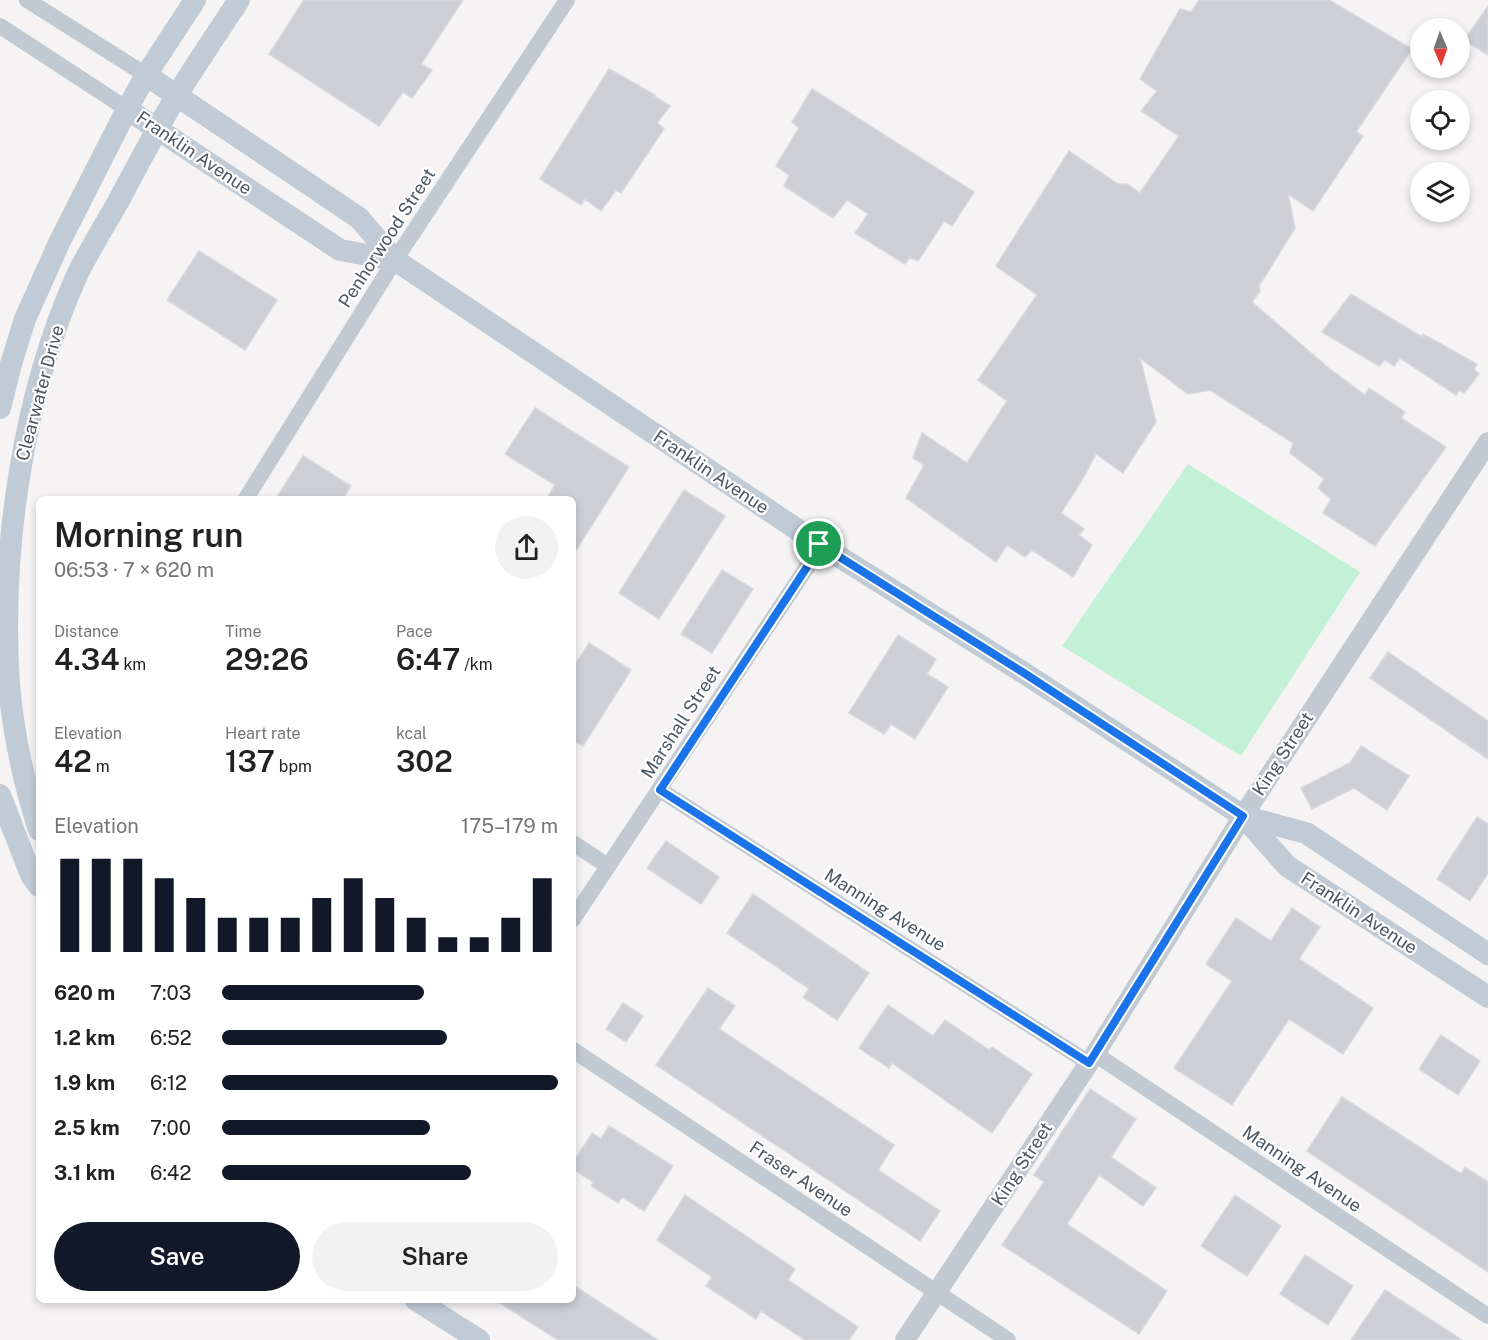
<!DOCTYPE html>
<html lang="en">
<head>
<meta charset="utf-8">
<style>
  body { margin:0; font-family:"Public Sans",sans-serif; background:#f2f2f2; color:#222; height:100vh; display:flex; flex-direction:column; font-size:22px; white-space:nowrap }
  * { box-sizing:border-box; margin:0 }
  p { font-size:20px; color:#767676 }
  .icon { flex:none; width:33px; height:33px; fill:none; stroke:currentColor; stroke-width:2; stroke-linecap:round; stroke-linejoin:round }
  .map { position:relative; flex:1; overflow:hidden }
  .sheet { position:absolute; left:36px; top:496px; width:540px; height:807px; display:flex; flex-direction:column; background:#fff; border-radius:9px; box-shadow:0 3px 9px #0003 }
  .sheet>* { flex:none }
  .needle { width:39px; rotate:178deg }
  .controls { position:absolute; left:1410px; top:18px; display:grid; gap:12px }
  .controls a { display:grid; place-items:center; width:60px; height:60px; border-radius:50%; background:#fff; box-shadow:0 3px 9px #0003; font-size:30px }
  .pin { position:absolute; display:grid; place-items:center; width:51px; height:51px; color:#fff; margin:-26px; border:3px solid #fff; border-radius:50%; box-shadow:0 2px 6px #0007 }
  .round { display:grid; place-items:center; flex:none; width:63px; height:63px; border-radius:32px; background:#f2f2f2 }
  .summary { display:flex; align-items:center; justify-content:space-between; height:102px; padding:0 18px }
  h1 { font-size:33px; font-weight:600; line-height:45px }
  .stats { display:grid; grid-template-columns:repeat(3,1fr); gap:9px; height:102px; padding:6px 18px }
  .stats div { display:grid; align-content:center }
  .stats b { font-size:30px; font-weight:600 }
  .stats small { font-size:16px; font-weight:400 }
  .stats p { font-size:16px }
  .chart { height:168px; padding:12px 18px }
  .chart p { display:flex; justify-content:space-between }
  .chart svg { width:100%; height:108px; margin-top:6px; stroke:#111827; stroke-width:6 }
  .cta { display:flex; gap:12px; margin-top:auto; padding:12px 18px }
  .cta a { flex:1; height:69px; border-radius:36px; background:#111827; color:#fff; font-size:24px; font-weight:600; line-height:69px; text-align:center }
  .cta a+a { background:#f2f2f2; color:#222 }
  ul { padding:0 18px; list-style:none; font-size:20px }
  li { display:grid; grid-template-columns:96px 72px 1fr; align-items:center; height:45px }
  li i { height:15px; border-radius:8px; background:#111827 }
  .map>svg:first-child { display:block }
  .green { fill:#c3f1d5 }
  .building { fill:#cdcfd5; stroke:#d7d9de; stroke-width:1.5 }
  .lines { fill:none; stroke-linecap:round; stroke-linejoin:round }
  .minor { stroke:#c1cad2; stroke-width:16 }
  .tertiary { stroke:#c1cad2; stroke-width:20 }
  .secondary { stroke:#c1cbd6; stroke-width:22 }
  .route-casing { stroke:#fff; stroke-width:12 }
  .route { stroke:#1a73e8; stroke-width:8 }
  .labels { text-anchor:middle; stroke-width:4.5; stroke-linejoin:round; paint-order:stroke }
  .street-label { font-size:18px; fill:#4a5661; stroke:#fff }
</style>
</head>
<body>
<div class="map">
<svg width="1488" height="1340" viewBox="0 0 1488 1340">
  <rect width="100%" height="100%" fill="#f5f3f3"/>
  <path class="green" d="M1188 464 1360 572 1241 756 1062 646Z"/>
  <g class="building">
    <path d="M304 0H463L421 64 432 70 412 98 403 92 379 126 269 54Z"/>
    <path d="M1199 0H1329L1412 49 1356 132 1363 136 1313 211 1288 194 1295 228 1259 286 1260 291 1252 302 1326 366 1365 395 1369 388 1405 412 1401 418 1446 447 1375 546 1323 513 1331 499 1318 488 1324 479 1290 453 1293 443 1210 390 1188 394 1140 358 1156 422 1123 473 1096 454 1082 480 1061 513 1084 529 1079 535 1092 545 1073 577 1032 550 1025 557 1007 545 996 562 906 498 924 465 913 458 922 433 967 463 1007 401 978 380 1037 295 996 266 1069 151 1118 184H1127L1140 193 1179 136 1141 111 1157 91 1140 79 1180 9 1191 12Z"/>
    <path d="M1488 6V55L1464 40Z"/>
    <path d="M609 69 655 95 654 96 670 106 657 123 664 129 621 193 616 190 601 211 585 199 581 205 540 179Z"/>
    <path d="M812 89 974 192 952 226 944 221 918 261 910 257 905 264 855 233 868 214 847 200 833 218 784 186 789 175 776 166 799 128 792 122Z"/>
    <path d="M199 251 277 300 245 350 167 300Z"/>
    <path d="M1351 294 1422 337 1423 334 1477 364 1474 369 1479 374 1464 393 1459 390 1456 395 1400 358 1394 366 1385 360 1379 366 1322 332Z"/>
    <path d="M535 408 629 467 573 555V500H546L555 485 505 454Z"/>
    <path d="M303 456 351 486 342 500H275Z"/>
    <path d="M684 490 725 516 659 619 619 593Z"/>
    <path d="M722 570 753 589 712 653 681 634Z"/>
    <path d="M898 635 936 659 927 674 948 687 915 739 891 724 884 734 849 713Z"/>
    <path d="M589 643 631 670 583 746 573 740V668Z"/>
    <path d="M1388 652 1488 721V759L1370 678Z"/>
    <path d="M1361 746 1409 776 1387 810 1354 788 1312 809 1301 788 1350 763Z"/>
    <path d="M1477 817 1488 824V873L1470 901 1437 879Z"/>
    <path d="M666 841 719 877 701 904 647 868Z"/>
    <path d="M753 894 869 973 837 1020 803 997 809 989 727 933Z"/>
    <path d="M1292 908 1320 927 1299 959 1373 1008 1343 1054 1289 1019 1232 1105 1174 1068 1232 981 1206 964 1236 918 1271 941Z"/>
    <path d="M708 988 735 1006 719 1029 894 1145 878 1170 940 1211 920 1241 656 1065Z"/>
    <path d="M623 1003 643 1016 626 1042 606 1029Z"/>
    <path d="M888 1005 933 1036 945 1020 989 1050 992 1047 1032 1074 992 1133 892 1063 889 1068 859 1048Z"/>
    <path d="M1441 1035 1480 1061 1458 1095 1419 1069Z"/>
    <path d="M1090 1089 1136 1119 1111 1157 1156 1188 1143 1206 1099 1175 1067 1224 1167 1291 1139 1334 1002 1245 1044 1182 1034 1175Z"/>
    <path d="M1342 1097 1461 1174 1465 1167 1488 1182V1272L1307 1151Z"/>
    <path d="M609 1126 673 1166 644 1211 622 1197 618 1203 591 1186 593 1182 573 1169V1163L592 1133 601 1139Z"/>
    <path d="M685 1195 795 1269 788 1280 858 1327 849 1340H805L761 1311 756 1319 706 1286 712 1277 657 1240Z"/>
    <path d="M1235 1195 1281 1226 1247 1276 1201 1246Z"/>
    <path d="M1305 1255 1353 1286 1328 1325 1280 1294Z"/>
    <path d="M573 1285 658 1340H558L495 1300H573Z"/>
    <path d="M1385 1290 1462 1340H1351Z"/>
  </g>
  <g class="lines">
    <g class="minor">
      <path d="M27 0 146 75"/>
      <path d="M0 26 127 109"/>
      <path d="M245 500 395 260 567 0"/>
      <path d="M660 790 1089 1063"/>
      <path d="M573 843 608 866"/>
      <path d="M573 919 809 564 819 544"/>
      <path d="M573 1050 1008 1340"/>
      <path d="M1095 1054 1488 1316"/>
    </g>
    <path class="tertiary" d="M905 1340 1095 1054 1243 816 1488 442"/>
    <g class="secondary">
      <path d="M146 75 359 218 395 260 819 544 1024 673 1243 816 1287 866 1488 997"/>
      <path d="M127 109 340 250 395 260"/>
      <path d="M0 408 11 364 25 319 59 243 127 109 146 75 195 0"/>
      <path d="M0 795 31 875 39 886"/>
      <path d="M1243 816 1306 833 1488 954"/>
      <path d="M39 830C24 783 13 733 9 684 0 552 23 393 78 273 90 249 105 225 118 202 137 166 156 130 177 95 197 63 218 32 239 0"/>
      <path d="M416 1300 479 1340"/>
    </g>
  </g>
  <g class="lines">
    <g class="route-casing">
      <path id="route" d="M819 544 1024 673 1243 816 1089 1063 660 790 809 564Z"/>
    </g>
    <use href="#route" class="route"/>
  </g>
  <g class="labels">
    <g class="street-label">
      <text transform="translate(194 153) rotate(34)" y="6">Franklin Avenue</text>
      <text transform="translate(387 238) rotate(-57)" y="6">Penhorwood Street</text>
      <text transform="translate(40 393) rotate(-75)" y="6">Clearwater Drive</text>
      <text transform="translate(711 472) rotate(34)" y="6">Franklin Avenue</text>
      <text transform="translate(681 722) rotate(-57)" y="6">Marshall Street</text>
      <text transform="translate(1283 754) rotate(-57)" y="6">King Street</text>
      <text transform="translate(885 910) rotate(32)" y="6">Manning Avenue</text>
      <text transform="translate(1359 913) rotate(33)" y="6">Franklin Avenue</text>
      <text transform="translate(1022 1164) rotate(-57)" y="6">King Street</text>
      <text transform="translate(1302 1169) rotate(34)" y="6">Manning Avenue</text>
      <text transform="translate(801 1179) rotate(34)" y="6">Fraser Avenue</text>
    </g>
  </g>
</svg>
<div class="controls">
<a><svg class="needle" viewBox="-14 -14 28 28"><path d="M0-13l5 13h-10z" fill="#e53935"/><path d="M0 13l5-13h-10z" fill="#767676"/></svg></a>
<a><svg class="icon" aria-label="locate" viewBox="0 0 24 24"><circle cx="12" cy="12" r="6"/><path d="M12 2v4M12 18v4M2 12h4M18 12h4"/></svg></a>
<a><svg class="icon" aria-label="layers" viewBox="0 0 24 24"><path d="M12 4l9 5-9 5-9-5zM3 14l9 5 9-5"/></svg></a>
</div>
<div class="pin" style="left:819px;top:544px;background:#1e9e55"><svg class="icon" aria-label="arrive" viewBox="0 0 24 24"><path d="M6 21V4h12l-3 4 3 4H6"/></svg></div>
<section class="sheet">
<div class="summary"><div><h1>Morning run</h1><p>06:53 · 7 × 620 m</p></div><a class="round"><svg class="icon" aria-label="share" viewBox="0 0 24 24"><path d="M12 15V3M7 8l5-5 5 5M5 13v7h14v-7"/></svg></a></div>
<div class="stats">
<div><p>Distance</p><b>4.34<small> km</small></b></div>
<div><p>Time</p><b>29:26</b></div>
<div><p>Pace</p><b>6:47<small> /km</small></b></div>
</div>
<div class="stats">
<div><p>Elevation</p><b>42<small> m</small></b></div>
<div><p>Heart rate</p><b>137<small> bpm</small></b></div>
<div><p>kcal</p><b>302</b></div>
</div>
<div class="chart"><p><span>Elevation</span>175–179 m</p>
<svg viewBox="0 0 160 44" preserveAspectRatio="none"><path d="M5 44V6M15 44V6M25 44V6M35 44V14M45 44V22M55 44V30M65 44V30M75 44V30M85 44V22M95 44V14M105 44V22M115 44V30M125 44V38M135 44V38M145 44V30M155 44V14"/></svg>
</div>
<ul>
<li><b>620 m</b>7:03<i style="width:60%"></i></li>
<li><b>1.2 km</b>6:52<i style="width:67%"></i></li>
<li><b>1.9 km</b>6:12<i style="width:100%"></i></li>
<li><b>2.5 km</b>7:00<i style="width:62%"></i></li>
<li><b>3.1 km</b>6:42<i style="width:74%"></i></li>
</ul>
<div class="cta"><a>Save</a><a>Share</a></div>
</section>
</div>
</body>
</html>
